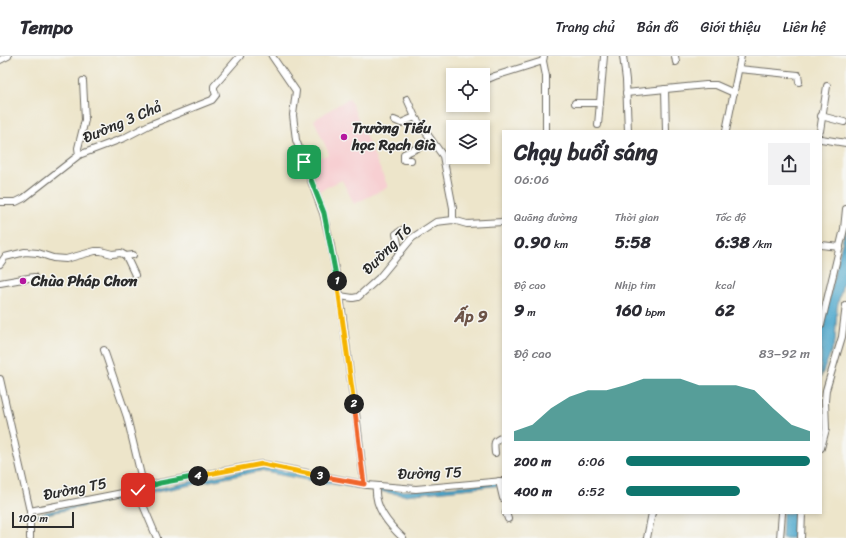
<!DOCTYPE html>
<html lang="vi">
<head>
<meta charset="utf-8">
<style>
  body { margin:0; font-family:Sriracha,sans-serif; background:#f2f2f3; color:#2b2b33; height:100vh; display:flex; flex-direction:column; font-size:15px; white-space:nowrap }
  * { box-sizing:border-box; margin:0 }
  p { font-size:13px; color:#7c7c81 }
  .icon { flex:none; width:22px; height:22px; fill:none; stroke:currentColor; stroke-width:2; stroke-linecap:round; stroke-linejoin:round }
  .map { position:relative; flex:1; overflow:hidden }
  .drawer { position:absolute; left:502px; top:74px; width:320px; height:384px; display:flex; flex-direction:column; background:#fff; border-radius:0px; box-shadow:0 2px 6px #0003 }
  .drawer>* { flex:none }
  .fabs { position:absolute; left:446px; top:12px; display:grid; gap:8px }
  .fabs a { display:grid; place-items:center; width:44px; height:44px; border-radius:0px; background:#fff; box-shadow:0 2px 6px #0003; font-size:20px }
  .scale { position:absolute; left:12px; bottom:10px; width:62px; box-sizing:border-box; padding-left:4px; border:2px solid #2b2b2b; border-top:0; font-size:11px; line-height:14px; white-space:nowrap; color:#2b2b2b; -webkit-text-stroke:3px #f6f6f2; paint-order:stroke }
  .pin { position:absolute; display:grid; place-items:center; width:34px; height:34px; color:#fff; margin:-17px; border-radius:8px; box-shadow:0 2px 6px #0006 }
  .km { position:absolute; width:20px; height:20px; margin:-10px; border-radius:50%; background:#222; color:#fff; font-size:11px; line-height:20px; text-align:center }
  .round { display:grid; place-items:center; flex:none; width:42px; height:42px; border-radius:0px; background:#f2f2f3 }
  .overview { display:flex; align-items:center; justify-content:space-between; height:68px; padding:0 12px }
  h1 { font-size:22px; font-weight:800; line-height:30px }
  .figures { display:grid; grid-template-columns:repeat(3,1fr); gap:6px; height:68px; padding:4px 12px }
  .figures div { display:grid; align-content:center }
  .figures b { font-size:17px; font-weight:800 }
  .figures small { font-size:11px; font-weight:400 }
  .figures p { font-size:11px }
  .chart { height:112px; padding:8px 12px }
  .chart p { display:flex; justify-content:space-between }
  .chart svg { width:100%; height:72px; margin-top:4px; fill:#0f766e; opacity:.7 }
  ul { padding:0 12px; list-style:none; font-size:13px }
  li { display:grid; grid-template-columns:64px 48px 1fr; align-items:center; height:30px }
  li i { height:10px; border-radius:5px; background:#0f766e }
  header { display:flex; align-items:center; gap:24px; box-sizing:border-box; height:56px; padding:0 20px; background:#fff; border-bottom:1px solid #e1e1e2 }
  header strong { font-size:19px }
  nav { display:flex; gap:22px; margin-inline-start:auto; font-size:14px }
  .map>svg:first-child { display:block }
  .built { fill:#f7cfd2 }
  .water { fill:#4fa9cd; stroke:#3d6a7c }
  .lines { fill:none; stroke-linecap:round; stroke-linejoin:round }
  .minor-casing { stroke:#6f6c63; stroke-width:8 }
  .minor { stroke:#fff; stroke-width:6 }
  .split-1-casing { stroke:#fff; stroke-width:8 }
  .split-2-casing { stroke:#fff; stroke-width:8 }
  .split-3-casing { stroke:#fff; stroke-width:8 }
  .split-4-casing { stroke:#fff; stroke-width:8 }
  .split-5-casing { stroke:#fff; stroke-width:8 }
  .split-1 { stroke:#22a559; stroke-width:5 }
  .split-2 { stroke:#f5b400; stroke-width:5 }
  .split-3 { stroke:#f0652b; stroke-width:5 }
  .split-4 { stroke:#f5b400; stroke-width:5 }
  .split-5 { stroke:#22a559; stroke-width:5 }
  .poi-dot { fill:#b5179e; stroke:#f6f6f2; stroke-width:1.5 }
  .labels { text-anchor:middle; stroke-width:3; stroke-linejoin:round; paint-order:stroke }
  .street-label { font-size:15px; fill:#2b2b2b; stroke:#f6f6f2 }
  .poi-label { font-size:15px; font-weight:bold; fill:#2b2b2b; stroke:#f6f6f2; text-anchor:start }
  .neighbourhood-label { font-size:16px; font-weight:bold; fill:#6d5448; stroke:#f6f6f2 }
</style>
</head>
<body>
<header>
<strong>Tempo</strong>
<nav><a>Trang chủ</a><a>Bản đồ</a><a>Giới thiệu</a><a>Liên hệ</a></nav>
</header>
<div class="map">
<svg width="846" height="482" viewBox="0 0 846 482">
  <rect width="100%" height="100%" fill="#f6f6f2"/>
  <filter id="ink" filterUnits="userSpaceOnUse"><feTurbulence type="fractalNoise" baseFrequency=".025" numOctaves="2"/><feDisplacementMap in="SourceGraphic" scale="8" xChannelSelector="R" yChannelSelector="G"/><feConvolveMatrix kernelMatrix="1 2 1 2 8 2 1 2 1" color-interpolation-filters="sRGB"/></filter>
  <filter id="wash" filterUnits="userSpaceOnUse"><feTurbulence type="fractalNoise" baseFrequency=".012" numOctaves="4" result="noise"/><feDisplacementMap in="SourceGraphic" scale="16" xChannelSelector="R" yChannelSelector="G"/><feGaussianBlur stdDeviation="0.9" result="paint"/><feColorMatrix in="noise" values="0 0 0 0 0 0 0 0 0 0 0 0 0 0 0 0 0 1.4 0 .05"/><feComposite in="paint" operator="in"/></filter>
  <g filter="url(#wash)">
    <rect width="100%" height="100%" fill="#ede5ca"/>
    <path class="built" d="M349 42 388 131 354 148 342 124 319 135 307 107 329 98 314 64Z"/>
    <g class="water">
      <path d="M846 170V220L844 223 837 251 835 286 821 321V277Z"/>
      <path d="M261 411 354 428 403 435 503 426V429L404 439 313 425 260 415 36 460 41 457Z"/>
      <path d="M783 457H795L793 482H782Z"/>
    </g>
  </g>
  <g filter="url(#ink)">
    <g class="lines">
      <g class="minor-casing">
        <g id="minor">
          <path d="M272 0 296 35 293 59 296 84 323 157 330 185 340 240 352 334 356 358 364 427"/>
          <path d="M544 0 543 5 546 20V75"/>
          <path d="M623 0 626 24 628 75"/>
          <path d="M675 0 676 6"/>
          <path d="M0 4 8 0"/>
          <path d="M739 13 798 19 799 26"/>
          <path d="M483 25 495 20 543 5"/>
          <path d="M665 33 666 75"/>
          <path d="M626 37 706 29H716L734 37"/>
          <path d="M407 43 415 61 443 100 453 152V164"/>
          <path d="M575 47H600"/>
          <path d="M821 60 844 66"/>
          <path d="M394 64 401 67 415 61"/>
          <path d="M598 69 604 0"/>
          <path d="M726 75 741 0"/>
          <path d="M820 75 827 30"/>
          <path d="M821 83 846 87"/>
          <path d="M79 99 78 92 85 64 83 25"/>
          <path d="M411 104H404V98L431 86"/>
          <path d="M0 146H16L24 142 79 99 124 82 149 69 212 44 216 39 214 33V30L240 0"/>
          <path d="M821 189 840 191"/>
          <path d="M400 197 396 178 402 174"/>
          <path d="M126 200 135 219"/>
          <path d="M0 208 5 201 25 196 38 197 53 202 66 203 95 195H101L112 198 121 197 126 200 133 199"/>
          <path d="M0 227 34 221"/>
          <path d="M340 240 353 242 358 241 379 222 412 182 436 166 453 164 467 168 503 166"/>
          <path d="M821 269 844 173 846 153"/>
          <path d="M104 294 127 361 144 432"/>
          <path d="M0 323 30 455V482"/>
          <path d="M821 392 826 373 825 345 826 334 842 281 846 249"/>
          <path d="M495 397C494 386 493 385 503 381"/>
          <path d="M499 425 503 442"/>
          <path d="M376 430C374 451 388 468 403 482"/>
          <path d="M138 434 143 449 157 482"/>
          <path d="M30 455 138 434 159 427 262 408 367 429 416 433 503 425"/>
          <path d="M506 457 508 463"/>
          <path d="M647 482 652 457"/>
          <path d="M780 482 782 457"/>
          <path d="M801 482 802 457"/>
        </g>
      </g>
      <use href="#minor" class="minor"/>
    </g>
  </g>
  <g class="lines" filter="url(#ink)">
    <g class="split-1-casing">
      <path id="split-1" d="M304 106 324 157 337 225"/>
    </g>
    <g class="split-2-casing">
      <path id="split-2" d="M337 225 354 348"/>
    </g>
    <g class="split-3-casing">
      <path id="split-3" d="M320 420 364 428 354 348"/>
    </g>
    <g class="split-4-casing">
      <path id="split-4" d="M198 420 262 408 320 420"/>
    </g>
    <g class="split-5-casing">
      <path id="split-5" d="M138 434 160 427 198 420"/>
    </g>
    <use href="#split-1" class="split-1"/>
    <use href="#split-2" class="split-2"/>
    <use href="#split-3" class="split-3"/>
    <use href="#split-4" class="split-4"/>
    <use href="#split-5" class="split-5"/>
  </g>
  <g class="poi-dot">
    <circle cx="344" cy="81" r="4"/>
    <circle cx="23" cy="225" r="4"/>
  </g>
  <g class="labels">
    <g class="street-label">
      <text transform="translate(122 66) rotate(-23)" y="5">Đường 3 Chả</text>
      <text transform="translate(387 193) rotate(-46)" y="5">Đường T6</text>
      <text transform="translate(430 417) rotate(-2)" y="5">Đường T5</text>
      <text transform="translate(75 433) rotate(-11)" y="5">Đường T5</text>
    </g>
    <g class="poi-label">
      <text x="352" y="77">Trường Tiểu<tspan x="352" dy="17">học Rạch Già</tspan></text>
      <text x="31" y="230">Chùa Pháp Chơn</text>
    </g>
    <g class="neighbourhood-label">
      <text x="471" y="266">Ấp 9</text>
    </g>
  </g>
</svg>
<div class="fabs">
<a><svg class="icon" aria-label="locate" viewBox="0 0 24 24"><circle cx="12" cy="12" r="6"/><path d="M12 2v4M12 18v4M2 12h4M18 12h4"/></svg></a>
<a><svg class="icon" aria-label="layers" viewBox="0 0 24 24"><path d="M12 4l9 5-9 5-9-5zM3 14l9 5 9-5"/></svg></a>
</div>
<div class="scale">100 m</div>
<div class="pin" style="left:304px;top:106px;background:#1e9e55"><svg class="icon" aria-label="arrive" viewBox="0 0 24 24"><path d="M6 21V4h12l-3 4 3 4H6"/></svg></div>
<div class="pin" style="left:138px;top:434px;background:#d93025"><svg class="icon" aria-label="check" viewBox="0 0 24 24"><path d="M5 12l5 5 9-10"/></svg></div>
<b class="km" style="left:337px;top:225px">1</b>
<b class="km" style="left:354px;top:348px">2</b>
<b class="km" style="left:320px;top:420px">3</b>
<b class="km" style="left:198px;top:420px">4</b>
<section class="drawer">
<div class="overview"><div><h1>Chạy buổi sáng</h1><p>06:06</p></div><a class="round"><svg class="icon" aria-label="share" viewBox="0 0 24 24"><path d="M12 15V3M7 8l5-5 5 5M5 13v7h14v-7"/></svg></a></div>
<div class="figures">
<div><p>Quãng đường</p><b>0.90<small> km</small></b></div>
<div><p>Thời gian</p><b>5:58</b></div>
<div><p>Tốc độ</p><b>6:38<small> /km</small></b></div>
</div>
<div class="figures">
<div><p>Độ cao</p><b>9<small> m</small></b></div>
<div><p>Nhịp tim</p><b>160<small> bpm</small></b></div>
<div><p>kcal</p><b>62</b></div>
</div>
<div class="chart"><p><span>Độ cao</span>83–92 m</p>
<svg viewBox="0 0 160 44" preserveAspectRatio="none"><path d="M0 44V38L10 34L20 24L30 17L40 13L50 13L60 10L70 6L80 6L90 6L100 10L110 10L120 10L130 13L140 24L150 34L160 38V44z"/></svg>
</div>
<ul>
<li><b>200 m</b>6:06<i style="width:100%"></i></li>
<li><b>400 m</b>6:52<i style="width:62%"></i></li>
</ul>
</section>
</div>
</body>
</html>
